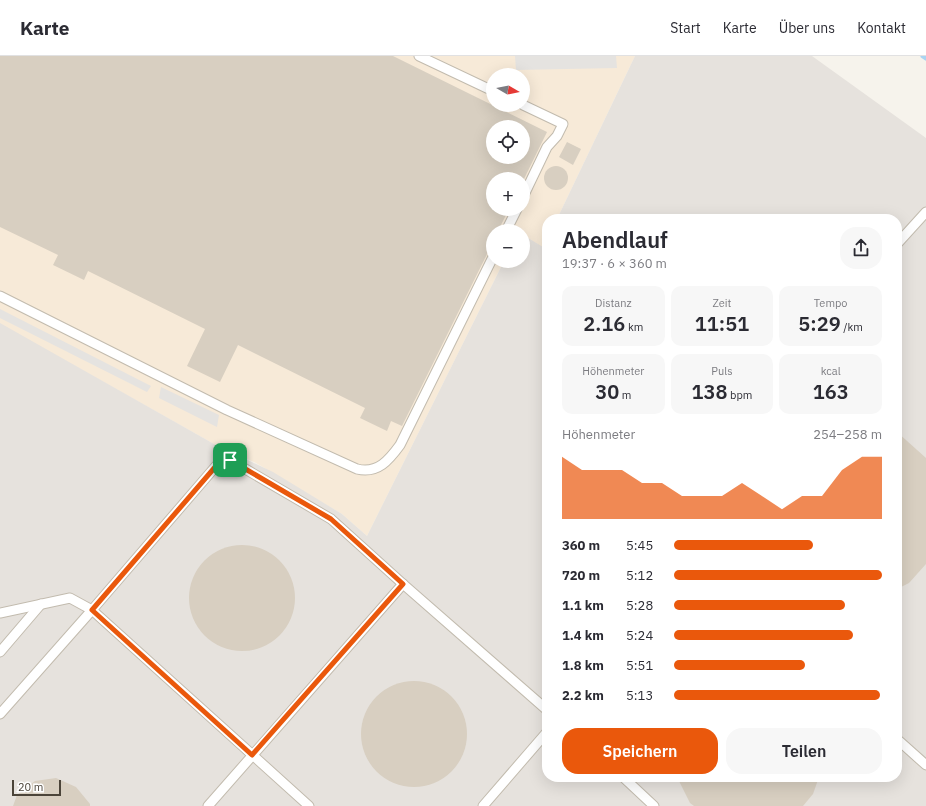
<!DOCTYPE html>
<html lang="de">
<head>
<meta charset="utf-8">
<style>
  body { margin:0; font-family:"IBM Plex Sans",sans-serif; background:#f7f7f7; color:#2b2b33; height:100vh; display:flex; flex-direction:column; font-size:15px; white-space:nowrap }
  * { box-sizing:border-box; margin:0 }
  p { font-size:13px; color:#7c7c81 }
  .icon { flex:none; width:22px; height:22px; fill:none; stroke:currentColor; stroke-width:2; stroke-linecap:round; stroke-linejoin:round }
  .map { position:relative; flex:1; overflow:hidden }
  .panel { position:absolute; left:542px; top:158px; width:360px; height:568px; display:flex; flex-direction:column; background:#fff; border-radius:16px; box-shadow:0 4px 16px #0002 }
  .panel>* { flex:none }
  .needle { width:26px; rotate:99deg }
  .fabs { position:absolute; left:486px; top:12px; display:grid; gap:8px }
  .fabs a { display:grid; place-items:center; width:44px; height:44px; border-radius:50%; background:#fff; box-shadow:0 4px 16px #0002; font-size:20px }
  .scale { position:absolute; left:12px; bottom:10px; width:49px; box-sizing:border-box; padding-left:4px; border:2px solid #4b4439; border-top:0; font-size:11px; line-height:14px; white-space:nowrap; color:#4b4439; -webkit-text-stroke:3px #fff; paint-order:stroke }
  .pin { position:absolute; display:grid; place-items:center; width:34px; height:34px; color:#fff; margin:-17px; border-radius:8px; box-shadow:0 2px 6px #0006 }
  .round { display:grid; place-items:center; flex:none; width:42px; height:42px; border-radius:16px; background:#f7f7f7 }
  .head { display:flex; align-items:center; justify-content:space-between; height:68px; padding:0 20px }
  h1 { font-size:22px; font-weight:600; line-height:30px }
  .figures { display:grid; grid-template-columns:repeat(3,1fr); gap:6px; height:68px; padding:4px 20px }
  .figures div { display:grid; align-content:center; border-radius:10px; background:#f7f7f7; text-align:center }
  .figures b { font-size:20px; font-weight:600 }
  .figures small { font-size:11px; font-weight:400 }
  .figures p { font-size:11px }
  .chart { height:112px; padding:8px 20px }
  .chart p { display:flex; justify-content:space-between }
  .chart svg { width:100%; height:72px; margin-top:4px; fill:#ea580c; opacity:.7 }
  .action { display:flex; gap:8px; margin-top:auto; padding:8px 20px }
  .action a { flex:1; height:46px; border-radius:16px; background:#ea580c; color:#fff; font-size:16px; font-weight:600; line-height:46px; text-align:center }
  .action a+a { background:#f7f7f7; color:#2b2b33 }
  ul { padding:0 20px; list-style:none; font-size:13px }
  li { display:grid; grid-template-columns:64px 48px 1fr; align-items:center; height:30px }
  li i { height:10px; border-radius:5px; background:#ea580c }
  header { display:flex; align-items:center; gap:24px; box-sizing:border-box; height:56px; padding:0 20px; background:#fff; border-bottom:1px solid #e1e1e2 }
  header strong { font-size:19px }
  nav { display:flex; gap:22px; margin-inline-start:auto; font-size:14px }
  .map>svg:first-child { display:block }
  .commercial { fill:#f7ead8; fill-rule:evenodd }
  .industrial { fill:#e6e2dd }
  .parking { fill:#e5e3e0 }
  .lines { fill:none; stroke-linecap:round; stroke-linejoin:round }
  .stream { stroke:#a9d4f2; stroke-width:5 }
  .building { fill:#d8cfc1; fill-rule:evenodd }
  .service-casing { stroke:#c2bbae; stroke-width:11 }
  .service { stroke:#fff; stroke-width:9 }
  .route-casing { stroke:#fff; stroke-width:8 }
  .route { stroke:#ea580c; stroke-width:5 }
</style>
</head>
<body>
<header>
<strong>Karte</strong>
<nav><a>Start</a><a>Karte</a><a>Über uns</a><a>Kontakt</a></nav>
</header>
<div class="map">
<svg width="926" height="750" viewBox="0 0 926 750">
  <rect width="100%" height="100%" fill="#f6f3ec"/>
  <path class="commercial" d="M0 0H635L557 163H547V183L543 192 523 179V175H493V205H504L367 480 342 458 256 407 214 388 0 268ZM493 19H523V49H493ZM493 71H523V101H493ZM493 123H523V153H493Z"/>
  <path class="industrial" d="M635 0H812L926 82V750H0V267L214 388 273 416 342 458 367 480 504 205H523V179L543 191 547 183V721H897V163H557Z"/>
  <g class="parking">
    <path d="M515 0H616L617 12 516 14Z"/>
    <path d="M0 253 151 330 147 336 0 262Z"/>
    <path d="M161 331 219 359 217 371 159 342Z"/>
  </g>
  <g class="lines">
    <path class="stream" d="M923 0 926 2"/>
  </g>
  <g class="building">
    <path d="M0 0H393L547 76 524 123H493V153H509L498 175H493V186L402 370 391 365 387 375 360 362 365 352 238 289 220 326 187 310 205 273 88 215 84 224 53 209 58 199 0 171ZM493 71H523V101H493Z"/>
    <path d="M567 86 581 93 573 109 559 101Z"/>
    <circle cx="556" cy="122" r="12"/>
    <path d="M897 376 926 402V508L909 527 897 533Z"/>
    <circle cx="242" cy="542" r="53"/>
    <circle cx="414" cy="678" r="53"/>
    <path d="M677 721H819L813 738 803 750H694L690 747Z"/>
    <path d="M56 722 76 731 90 748V750H13L17 739 35 725Z"/>
  </g>
  <g class="lines">
    <g class="service-casing">
      <g id="service">
        <path d="M419 0 493 35"/>
        <path d="M523 49 563 68 557 80 547 91 523 141"/>
        <path d="M506 175 517 153"/>
        <path d="M897 188 926 156"/>
        <path d="M0 240 227 354 357 413C378 418 389 404 400 389L493 201"/>
        <path d="M0 557 70 542 92 554 0 658"/>
        <path d="M0 596 41 548"/>
        <path d="M897 683 926 709"/>
        <path d="M623 721 654 750"/>
        <path d="M208 750 403 528"/>
        <path d="M309 750 92 554 216 410 230 404 331 463 403 528 547 654"/>
        <path d="M483 750 547 676"/>
      </g>
    </g>
    <use href="#service" class="service"/>
  </g>
  <g class="lines">
    <g class="route-casing">
      <path id="route" d="M230 404 331 463 403 528 252 699 92 554 216 410Z"/>
    </g>
    <use href="#route" class="route"/>
  </g>
</svg>
<div class="fabs">
<a><svg class="needle" viewBox="-14 -14 28 28"><path d="M0-13l5 13h-10z" fill="#e53935"/><path d="M0 13l5-13h-10z" fill="#7c7c81"/></svg></a>
<a><svg class="icon" aria-label="locate" viewBox="0 0 24 24"><circle cx="12" cy="12" r="6"/><path d="M12 2v4M12 18v4M2 12h4M18 12h4"/></svg></a>
<a>+</a>
<a>−</a>
</div>
<div class="scale">20 m</div>
<div class="pin" style="left:230px;top:404px;background:#1e9e55"><svg class="icon" aria-label="arrive" viewBox="0 0 24 24"><path d="M6 21V4h12l-3 4 3 4H6"/></svg></div>
<section class="panel">
<div class="head"><div><h1>Abendlauf</h1><p>19:37 · 6 × 360 m</p></div><a class="round"><svg class="icon" aria-label="share" viewBox="0 0 24 24"><path d="M12 15V3M7 8l5-5 5 5M5 13v7h14v-7"/></svg></a></div>
<div class="figures">
<div><p>Distanz</p><b>2.16<small> km</small></b></div>
<div><p>Zeit</p><b>11:51</b></div>
<div><p>Tempo</p><b>5:29<small> /km</small></b></div>
</div>
<div class="figures">
<div><p>Höhenmeter</p><b>30<small> m</small></b></div>
<div><p>Puls</p><b>138<small> bpm</small></b></div>
<div><p>kcal</p><b>163</b></div>
</div>
<div class="chart"><p><span>Höhenmeter</span>254–258 m</p>
<svg viewBox="0 0 160 44" preserveAspectRatio="none"><path d="M0 44V6L10 14L20 14L30 14L40 22L50 22L60 30L70 30L80 30L90 22L100 30L110 38L120 30L130 30L140 14L150 6L160 6V44z"/></svg>
</div>
<ul>
<li><b>360 m</b>5:45<i style="width:67%"></i></li>
<li><b>720 m</b>5:12<i style="width:100%"></i></li>
<li><b>1.1 km</b>5:28<i style="width:82%"></i></li>
<li><b>1.4 km</b>5:24<i style="width:86%"></i></li>
<li><b>1.8 km</b>5:51<i style="width:63%"></i></li>
<li><b>2.2 km</b>5:13<i style="width:99%"></i></li>
</ul>
<div class="action"><a>Speichern</a><a>Teilen</a></div>
</section>
</div>
</body>
</html>
